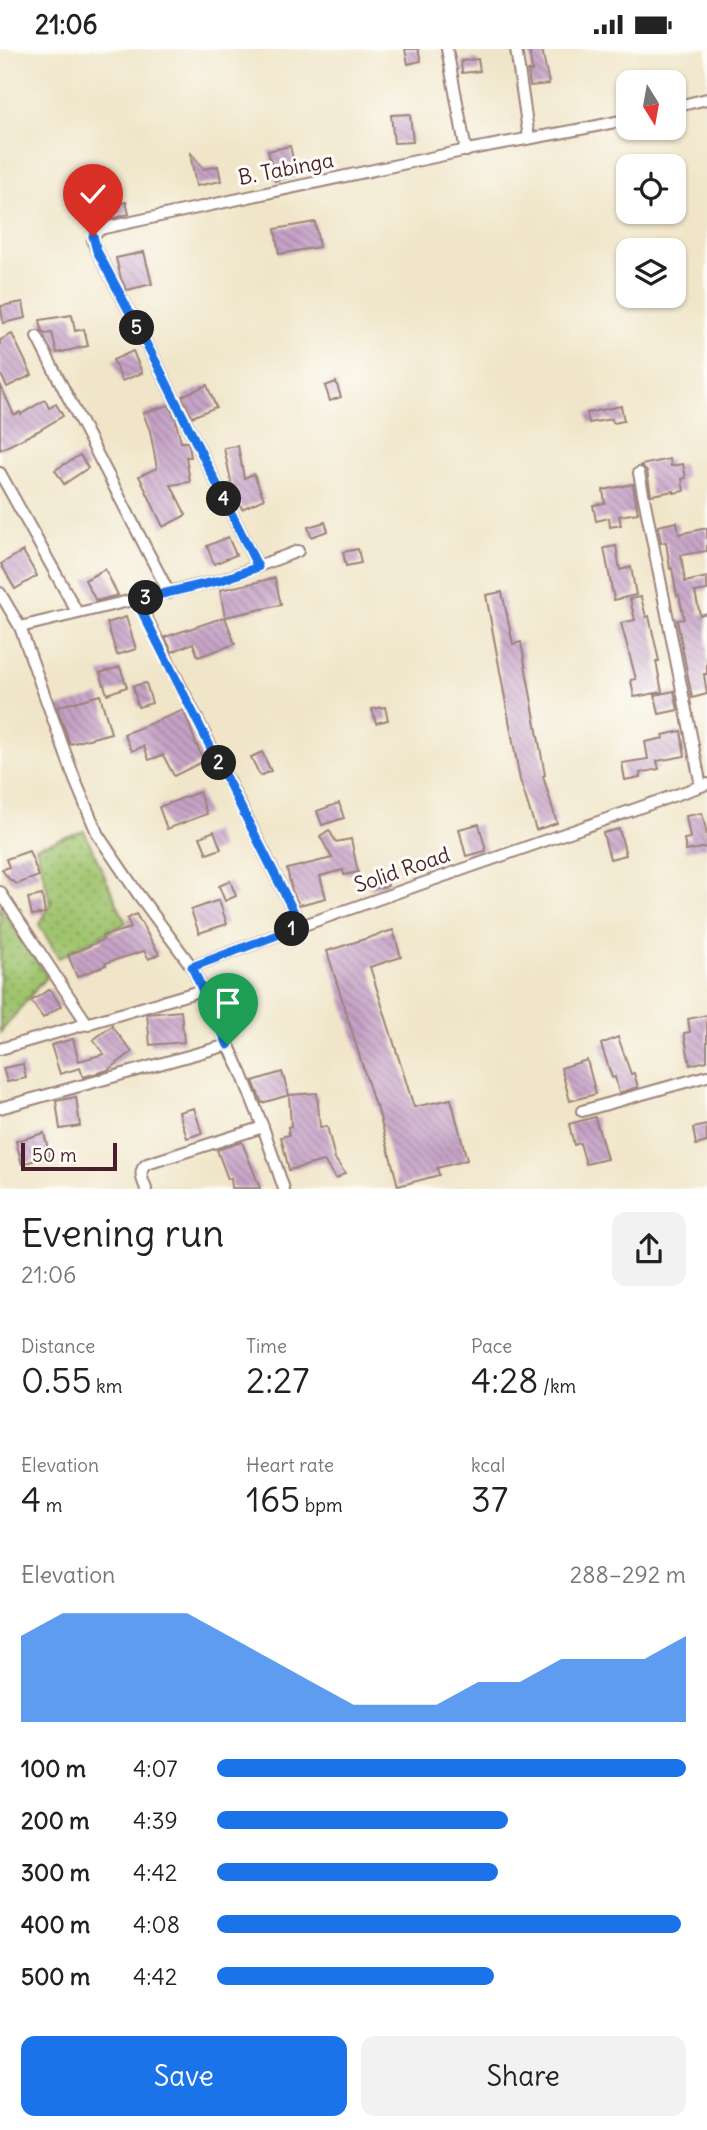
<!DOCTYPE html>
<html lang="en">
<head>
<meta charset="utf-8">
<style>
  body { margin:0; font-family:Delius,sans-serif; background:#f2f2f2; color:#222; height:100vh; display:flex; flex-direction:column; font-size:26px; white-space:nowrap }
  * { box-sizing:border-box; margin:0 }
  p { font-size:23px; color:#767676 }
  .icon { flex:none; width:38px; height:38px; fill:none; stroke:currentColor; stroke-width:2; stroke-linecap:round; stroke-linejoin:round }
  .map { position:relative; height:1140px; overflow:hidden }
  .details { display:flex; flex-direction:column; background:#fff; flex:1 }
  .details>* { flex:none }
  .needle { width:46px; rotate:169deg }
  .buttons { position:absolute; left:616px; top:21px; display:grid; gap:14px }
  .buttons a { display:grid; place-items:center; width:70px; height:70px; border-radius:14px; background:#fff; box-shadow:0 2px 5px #0004; font-size:35px }
  .scale { position:absolute; left:21px; bottom:18px; width:96px; box-sizing:border-box; padding-left:7px; border:4px solid #4a1f2b; border-top:0; font-size:19px; line-height:24px; white-space:nowrap; color:#4a1f2b; -webkit-text-stroke:5px #fdfcf7; paint-order:stroke }
  .pin { position:absolute; display:grid; place-items:center; width:60px; height:60px; color:#fff; margin:-72px -30px; border-radius:50% 50% 50% 0; rotate:-45deg; box-shadow:0 0 7px #0007 }
  .pin .icon { rotate:45deg }
  .km { position:absolute; width:35px; height:35px; margin:-18px; border-radius:50%; background:#222; color:#fff; font-size:19px; line-height:35px; text-align:center }
  .round { display:grid; place-items:center; flex:none; width:74px; height:74px; border-radius:14px; background:#f2f2f2 }
  .summary { display:flex; align-items:center; justify-content:space-between; height:119px; padding:0 21px }
  h1 { font-size:38px; font-weight:600; line-height:52px }
  .metrics { display:grid; grid-template-columns:repeat(3,1fr); gap:10px; height:119px; padding:7px 21px }
  .metrics div { display:grid; align-content:center }
  .metrics b { font-size:35px; font-weight:600 }
  .metrics small { font-size:19px; font-weight:400 }
  .metrics p { font-size:19px }
  .chart { height:196px; padding:14px 21px }
  .chart p { display:flex; justify-content:space-between }
  .chart svg { width:100%; height:126px; margin-top:7px; fill:#1a73e8; opacity:.7 }
  .primary-button { display:flex; gap:14px; margin-top:auto; padding:14px 21px }
  .primary-button a { flex:1; height:80px; border-radius:14px; background:#1a73e8; color:#fff; font-size:28px; font-weight:600; line-height:80px; text-align:center }
  .primary-button a+a { background:#f2f2f2; color:#222 }
  ul { padding:0 21px; list-style:none; font-size:23px }
  li { display:grid; grid-template-columns:112px 84px 1fr; align-items:center; height:52px }
  li i { height:18px; border-radius:9px; background:#1a73e8 }
  .status { display:flex; justify-content:space-between; align-items:center; height:49px; padding:0 35px; background:#fff; direction:ltr }
  .status svg { height:19px; fill:currentColor }
  .map>svg:first-child { display:block }
  .grass { fill:url(#grass-dots); stroke:#75724c; stroke-width:2 }
  .building { fill:url(#building-back-hatch) }
  .lines { fill:none; stroke-linecap:round; stroke-linejoin:round }
  .street-casing { stroke:#9d827a; stroke-width:14 }
  .street { stroke:#fff; stroke-width:10 }
  .route-casing { stroke:#fff; stroke-width:14 }
  .route { stroke:#1a73e8; stroke-width:9 }
  .labels { text-anchor:middle; stroke-width:6; stroke-linejoin:round; paint-order:stroke }
  .street-label { font-size:21px; fill:#4a1f2b; stroke:#fdfcf7 }
</style>
</head>
<body>
<div class="status"><b>21:06</b><svg viewBox="0 0 49 12"><path d="M0 12V9h3v3zM5 12V6h3v6zM10 12V3h3v9zM15 12V0h3v12zM26 1h20v11H26zM47 4h2v5h-2z"/></svg></div>
<div class="map">
<svg width="707" height="1140" viewBox="0 0 707 1140">
  <defs>
    <pattern id="grass-dots" width="8" height="8" patternUnits="userSpaceOnUse" patternTransform="scale(1.75)"><rect width="8" height="8" fill="#a0c46e"/><path d="M2 2h.1M6 6h.1" fill="none" stroke="#849f5b" stroke-width="1.8" stroke-linecap="round"/></pattern>
    <pattern id="building-back-hatch" width="6" height="6" patternUnits="userSpaceOnUse" patternTransform="scale(1.75)"><rect width="6" height="6" fill="#c5a1c6"/><path d="M-1 5l2 2M0 0l6 6M5-1l2 2" fill="none" stroke="#a283a1"/></pattern>
  </defs>
  <rect width="100%" height="100%" fill="#fdfcf7"/>
  <filter id="ink" filterUnits="userSpaceOnUse"><feTurbulence type="fractalNoise" baseFrequency=".0143" numOctaves="2"/><feDisplacementMap in="SourceGraphic" scale="14" xChannelSelector="R" yChannelSelector="G"/><feConvolveMatrix kernelMatrix="1 2 1 2 8 2 1 2 1" color-interpolation-filters="sRGB"/></filter>
  <filter id="wash" filterUnits="userSpaceOnUse"><feTurbulence type="fractalNoise" baseFrequency=".00686" numOctaves="4" result="noise"/><feDisplacementMap in="SourceGraphic" scale="28" xChannelSelector="R" yChannelSelector="G"/><feGaussianBlur stdDeviation="1.57" result="paint"/><feColorMatrix in="noise" values="0 0 0 0 0 0 0 0 0 0 0 0 0 0 0 0 0 1.4 0 .05"/><feComposite in="paint" operator="in"/></filter>
  <g filter="url(#wash)">
    <rect width="100%" height="100%" fill="#f0e5c8"/>
    <g class="grass">
      <path d="M84 782 126 874 59 909 39 876 51 855 36 798Z"/>
      <path d="M0 858 47 927 0 984Z"/>
    </g>
    <g id="blocks">
      <g class="building">
        <path d="M405 0H418L421 12 408 15Z"/>
        <path d="M529 0H542L549 35 530 37 528 22H532Z"/>
        <path d="M478 10 480 22 462 24 461 12Z"/>
        <path d="M410 65 413 93 394 94 391 66Z"/>
        <path d="M290 97 297 126 275 132 268 102Z"/>
        <path d="M190 103 203 120 218 117 221 132 196 137Z"/>
        <path d="M109 144 112 156 126 153 129 165 95 174 89 148Z"/>
        <path d="M315 173 319 198 279 205 275 180Z"/>
        <path d="M144 203 152 235 127 241 121 230 116 209Z"/>
        <path d="M23 253 26 269 3 274 1 257Z"/>
        <path d="M72 266 75 282 84 280 88 297 57 304 52 284 45 285 42 282 40 271Z"/>
        <path d="M12 285 32 326 7 338 0 324V291Z"/>
        <path d="M133 302 142 324 122 332 113 311Z"/>
        <path d="M336 333 341 348 330 352 325 337Z"/>
        <path d="M0 335 14 366 20 363 21 365 45 351 49 359 56 355 63 367 38 382 0 401Z"/>
        <path d="M207 336 216 358 192 368 182 347Z"/>
        <path d="M169 356 177 374H176L181 393H187L189 397 191 408H186L190 433 171 436 186 466 163 478 139 427 157 419 150 382 143 364Z"/>
        <path d="M621 357 624 372 613 374 612 370 589 374 587 364Z"/>
        <path d="M238 397 244 429 254 425 264 450 242 460 232 437 224 399Z"/>
        <path d="M80 406 88 419 64 435 55 421Z"/>
        <path d="M670 410 671 417 683 415 686 429 682 430 684 442 674 444V442L651 446 647 422 641 416Z"/>
        <path d="M633 435 638 464 619 467 621 476 610 478 609 469 596 472 593 456 605 454 603 441Z"/>
        <path d="M325 473 328 482 311 488 308 478Z"/>
        <path d="M677 473 679 485 707 479V502L681 506 685 533 707 528V541L695 543 700 566 707 564V625H704L707 645 692 649 677 571 684 570 679 546 677 547 672 519 670 520 666 493 661 494 658 477Z"/>
        <path d="M228 488 236 506 214 515 207 497Z"/>
        <path d="M616 497 620 521 631 518 636 546 614 551 604 499Z"/>
        <path d="M358 500 361 514 346 517 343 503Z"/>
        <path d="M23 502 37 527 15 540 1 515Z"/>
        <path d="M105 520 118 546 96 552 85 531Z"/>
        <path d="M275 529 281 556 225 568 220 541Z"/>
        <path d="M502 543 513 595 521 593 545 726 543 727 557 774 536 781 520 731 486 546Z"/>
        <path d="M641 548 646 568 649 567 659 612H656L662 643 634 648 631 631 636 630 621 574 635 571 630 550Z"/>
        <path d="M126 568 136 600 117 606 107 574Z"/>
        <path d="M225 568 235 595 198 608 193 594 172 603 165 588Z"/>
        <path d="M120 618 127 638 107 645 100 624Z"/>
        <path d="M146 634 152 654 138 658 133 637Z"/>
        <path d="M674 642 678 661 659 665 655 646Z"/>
        <path d="M100 646 111 684 70 695 57 658Z"/>
        <path d="M385 658 388 671 376 674 372 660Z"/>
        <path d="M184 661 196 695 204 712 174 727 163 706 149 711 144 697 132 702 124 685Z"/>
        <path d="M681 682 685 707 657 712 659 720 640 724V728L625 731 622 714 648 710 645 693 664 689 663 686Z"/>
        <path d="M262 703 271 722 260 727 251 708Z"/>
        <path d="M199 743 207 765 167 780 159 758Z"/>
        <path d="M339 754 344 769 322 776 317 762Z"/>
        <path d="M702 764 707 786V798L686 802 684 790 690 789 686 767Z"/>
        <path d="M479 775 486 802 466 807 459 780Z"/>
        <path d="M619 780 626 806 610 810 603 784Z"/>
        <path d="M329 781 336 793 351 790 358 823 344 826 343 821 320 827 326 849 299 856 292 842 287 820 332 809 320 787Z"/>
        <path d="M214 782 221 800 207 805 200 788Z"/>
        <path d="M29 802 39 827 17 835 9 830 2 821 9 818 6 810Z"/>
        <path d="M386 826 388 837 370 840 368 829Z"/>
        <path d="M230 832 236 847 225 852 219 837Z"/>
        <path d="M42 846 45 864 32 866 28 849Z"/>
        <path d="M219 851 227 875 199 884 191 861Z"/>
        <path d="M136 865 159 905 149 910 144 902 105 914 106 916 77 928 68 906 103 891 102 887 131 879 127 870Z"/>
        <path d="M393 881 401 908 370 918 414 1058 451 1050 467 1111 437 1119 439 1126 398 1137 377 1057H375L327 902Z"/>
        <path d="M50 940 61 957 43 969 31 952Z"/>
        <path d="M181 962 184 993 150 996 147 965Z"/>
        <path d="M707 966V1012L690 1016 684 984 690 983 688 970Z"/>
        <path d="M112 977 132 1003 108 1021 83 1028 80 1019 60 1025 51 996 73 990 79 1012 104 1005 93 991Z"/>
        <path d="M618 988 631 1025 634 1024 638 1038 619 1044 615 1028 612 1029 601 995Z"/>
        <path d="M587 1011 596 1045 570 1052 561 1019Z"/>
        <path d="M23 1015 26 1029 7 1033 3 1019Z"/>
        <path d="M282 1023 289 1046 262 1054 253 1032Z"/>
        <path d="M317 1044 320 1078 327 1077 335 1110 345 1124 336 1130 324 1112 289 1121 281 1088 289 1086 288 1078 291 1077 289 1046Z"/>
        <path d="M76 1048 80 1077 60 1080 56 1052Z"/>
        <path d="M194 1059 202 1084 187 1089 179 1063Z"/>
        <path d="M595 1068 607 1110 586 1115 580 1094 574 1096 569 1075Z"/>
        <path d="M707 1076V1093L696 1096 693 1079Z"/>
        <path d="M44 1084 50 1107 22 1115 16 1092Z"/>
        <path d="M242 1093 260 1139H232L231 1129 228 1130 217 1101Z"/>
      </g>
    </g>
  </g>
  <g filter="url(#ink)">
    <use href="#blocks" fill-opacity="0" stroke="#9d827a" stroke-width="2"/>
    <g class="lines">
      <g class="street-casing">
        <g id="street">
          <path d="M447 0 466 102"/>
          <path d="M516 0 529 89"/>
          <path d="M674 58 707 50"/>
          <path d="M37 288 169 544"/>
          <path d="M0 424 77 563"/>
          <path d="M639 424 701 737"/>
          <path d="M258 518 156 313 97 202 93 192 95 183 104 179C225 152 346 126 467 101 521 90 575 83 628 70"/>
          <path d="M0 544 20 578 75 731 98 786 138 845 192 918"/>
          <path d="M137 550 222 531 298 502"/>
          <path d="M20 578 137 550 301 877"/>
          <path d="M0 843 88 976"/>
          <path d="M0 1000 203 941"/>
          <path d="M0 1059 228 996"/>
          <path d="M582 1062 707 1027"/>
          <path d="M146 1140C143 1131 137 1122 147 1115L263 1078"/>
          <path d="M284 1140 263 1078 242 1025 192 918 301 877 707 735"/>
        </g>
      </g>
      <use href="#street" class="street"/>
    </g>
  </g>
  <g class="lines" filter="url(#ink)">
    <g class="route-casing">
      <path id="route" d="M93 187 97 202 156 313 258 518 222 531 136 551 301 877 192 918 228 996"/>
    </g>
    <use href="#route" class="route"/>
  </g>
  <g class="labels">
    <g class="street-label">
      <text transform="translate(286 120) rotate(-11)" y="7">B. Tabinga</text>
      <text transform="translate(402 821) rotate(-19)" y="7">Solid Road</text>
    </g>
  </g>
</svg>
<div class="buttons">
<a><svg class="needle" viewBox="-14 -14 28 28"><path d="M0-13l5 13h-10z" fill="#e53935"/><path d="M0 13l5-13h-10z" fill="#767676"/></svg></a>
<a><svg class="icon" aria-label="locate" viewBox="0 0 24 24"><circle cx="12" cy="12" r="6"/><path d="M12 2v4M12 18v4M2 12h4M18 12h4"/></svg></a>
<a><svg class="icon" aria-label="layers" viewBox="0 0 24 24"><path d="M12 4l9 5-9 5-9-5zM3 14l9 5 9-5"/></svg></a>
</div>
<div class="scale">50 m</div>
<div class="pin" style="left:228px;top:996px;background:#1e9e55"><svg class="icon" aria-label="arrive" viewBox="0 0 24 24"><path d="M6 21V4h12l-3 4 3 4H6"/></svg></div>
<div class="pin" style="left:93px;top:187px;background:#d93025"><svg class="icon" aria-label="check" viewBox="0 0 24 24"><path d="M5 12l5 5 9-10"/></svg></div>
<b class="km" style="left:292px;top:880px">1</b>
<b class="km" style="left:219px;top:714px">2</b>
<b class="km" style="left:146px;top:549px">3</b>
<b class="km" style="left:224px;top:450px">4</b>
<b class="km" style="left:137px;top:279px">5</b>
</div>
<section class="details">
<div class="summary"><div><h1>Evening run</h1><p>21:06</p></div><a class="round"><svg class="icon" aria-label="share" viewBox="0 0 24 24"><path d="M12 15V3M7 8l5-5 5 5M5 13v7h14v-7"/></svg></a></div>
<div class="metrics">
<div><p>Distance</p><b>0.55<small> km</small></b></div>
<div><p>Time</p><b>2:27</b></div>
<div><p>Pace</p><b>4:28<small> /km</small></b></div>
</div>
<div class="metrics">
<div><p>Elevation</p><b>4<small> m</small></b></div>
<div><p>Heart rate</p><b>165<small> bpm</small></b></div>
<div><p>kcal</p><b>37</b></div>
</div>
<div class="chart"><p><span>Elevation</span>288–292 m</p>
<svg viewBox="0 0 160 44" preserveAspectRatio="none"><path d="M0 44V14L10 6L20 6L30 6L40 6L50 14L60 22L70 30L80 38L90 38L100 38L110 30L120 30L130 22L140 22L150 22L160 14V44z"/></svg>
</div>
<ul>
<li><b>100 m</b>4:07<i style="width:100%"></i></li>
<li><b>200 m</b>4:39<i style="width:62%"></i></li>
<li><b>300 m</b>4:42<i style="width:60%"></i></li>
<li><b>400 m</b>4:08<i style="width:99%"></i></li>
<li><b>500 m</b>4:42<i style="width:59%"></i></li>
</ul>
<div class="primary-button"><a>Save</a><a>Share</a></div>
</section>
</body>
</html>
